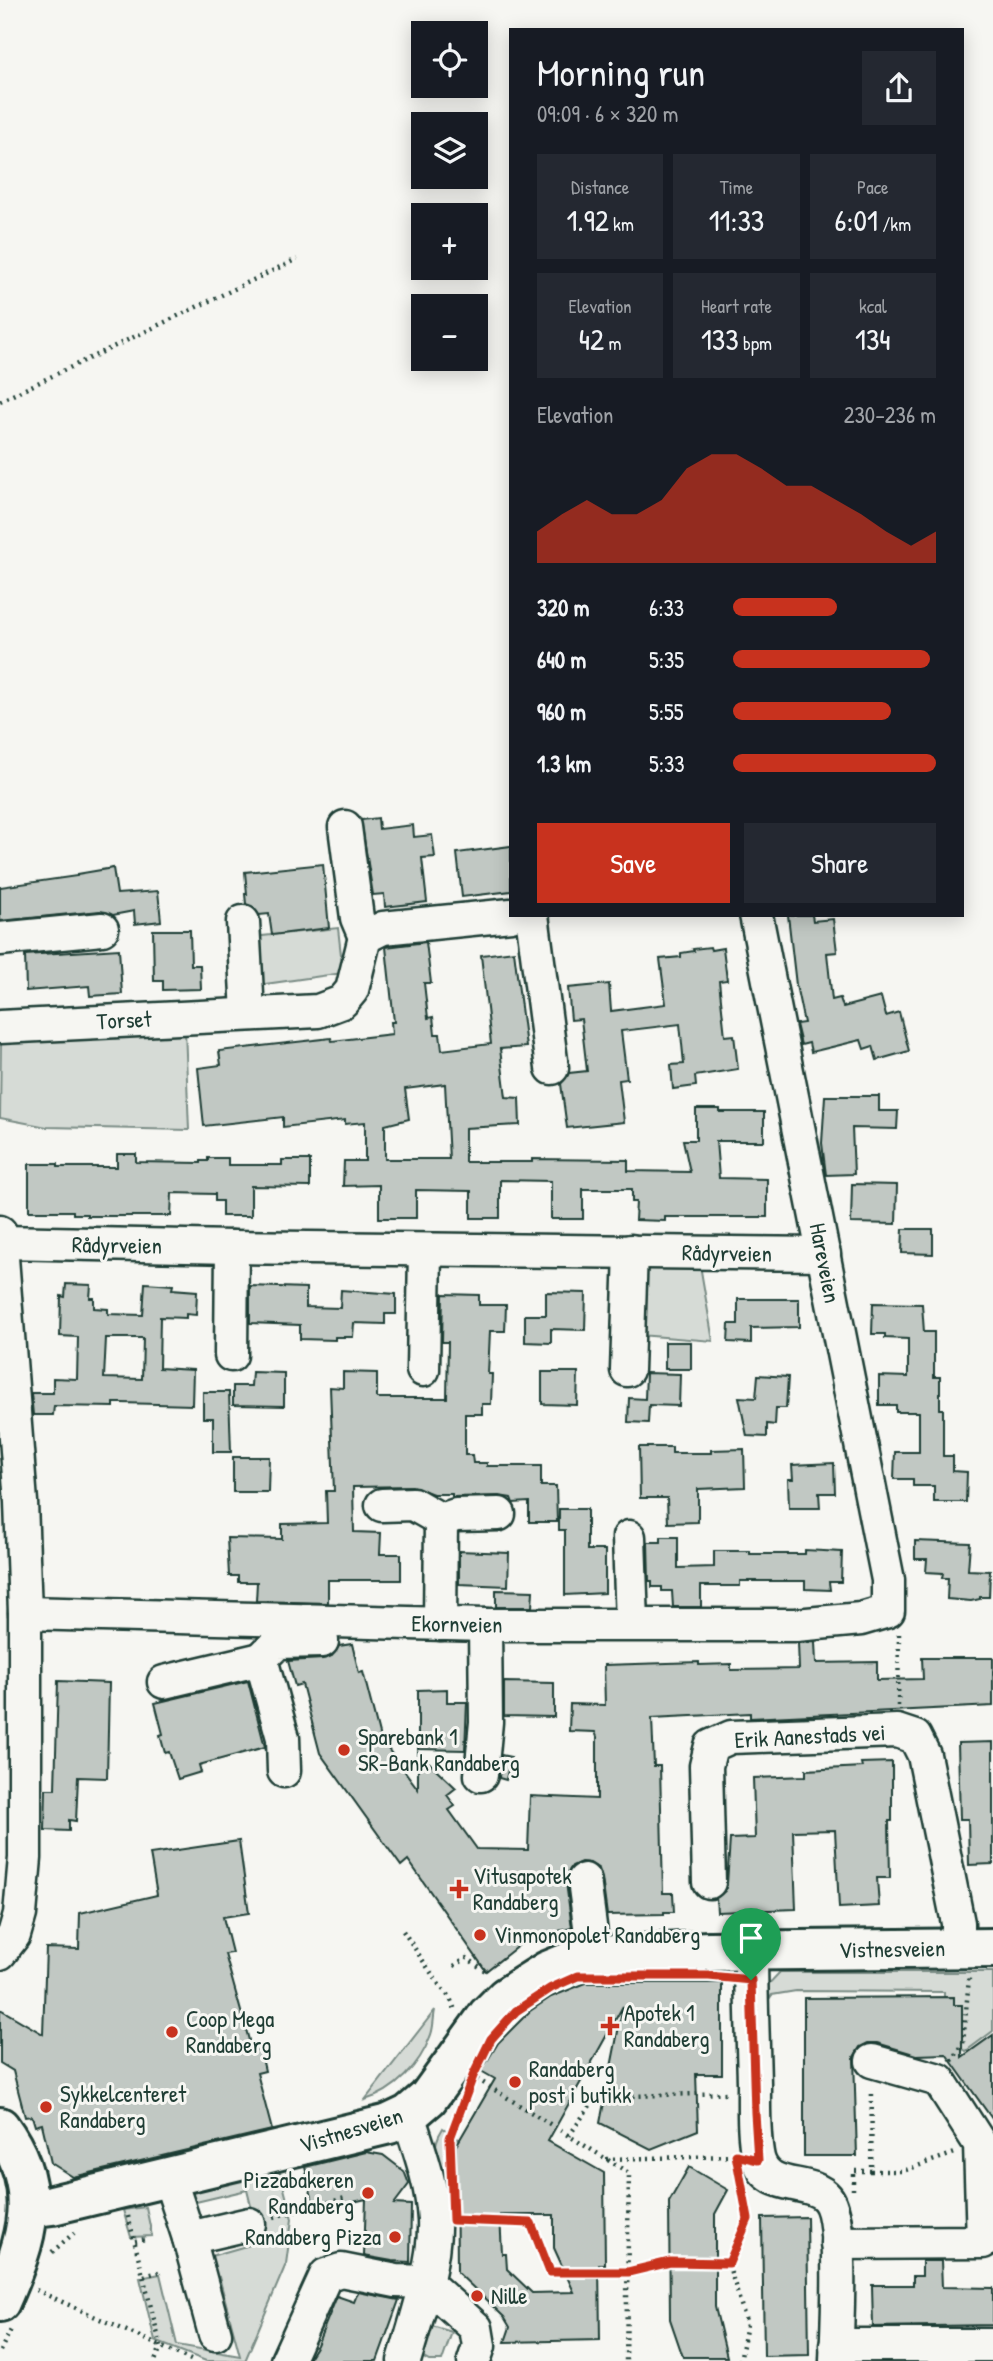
<!DOCTYPE html>
<html lang="en">
<head>
<meta charset="utf-8">
<style>
  body { margin:0; font-family:"Patrick Hand",sans-serif; background:#242831; color:#f1f3f6; height:100vh; display:flex; flex-direction:column; font-size:26px; white-space:nowrap }
  * { box-sizing:border-box; margin:0 }
  p { font-size:23px; color:#9ea1a6 }
  .icon { flex:none; width:38px; height:38px; fill:none; stroke:currentColor; stroke-width:2; stroke-linecap:round; stroke-linejoin:round }
  .map { position:relative; flex:1; overflow:hidden }
  .side { position:absolute; left:509px; top:28px; width:455px; height:889px; display:flex; flex-direction:column; background:#171b24; border-radius:0px; box-shadow:0 4px 18px #0003 }
  .side>* { flex:none }
  .tools { position:absolute; left:411px; top:21px; display:grid; gap:14px }
  .tools a { display:grid; place-items:center; width:77px; height:77px; border-radius:0px; background:#171b24; box-shadow:0 4px 18px #0003; font-size:35px }
  .pin { position:absolute; display:grid; place-items:center; width:60px; height:60px; color:#fff; margin:-72px -30px; border-radius:50% 50% 50% 0; rotate:-45deg; box-shadow:0 0 7px #0007 }
  .pin .icon { rotate:45deg }
  .round { display:grid; place-items:center; flex:none; width:74px; height:74px; border-radius:0px; background:#242831 }
  .head { display:flex; align-items:center; justify-content:space-between; height:119px; padding:0 28px }
  h1 { font-size:38px; font-weight:600; line-height:52px }
  .metrics { display:grid; grid-template-columns:repeat(3,1fr); gap:10px; height:119px; padding:7px 28px }
  .metrics div { display:grid; align-content:center; border-radius:0px; background:#242831; text-align:center }
  .metrics b { font-size:30px; font-weight:600 }
  .metrics small { font-size:19px; font-weight:400 }
  .metrics p { font-size:19px }
  .chart { height:196px; padding:14px 28px }
  .chart p { display:flex; justify-content:space-between }
  .chart svg { width:100%; height:126px; margin-top:7px; fill:#c8321e; opacity:.7 }
  .primary-button { display:flex; gap:14px; margin-top:auto; padding:14px 28px }
  .primary-button a { flex:1; height:80px; border-radius:0px; background:#c8321e; color:#fff; font-size:28px; font-weight:600; line-height:80px; text-align:center }
  .primary-button a+a { background:#242831; color:#f1f3f6 }
  ul { padding:0 28px; list-style:none; font-size:23px }
  li { display:grid; grid-template-columns:112px 84px 1fr; align-items:center; height:52px }
  li i { height:18px; border-radius:9px; background:#c8321e }
  .map>svg:first-child { display:block }
  .green { fill:#d6dbd6; stroke:#7a8c85; stroke-width:2 }
  .building { fill:#c1c8c3; stroke:#1f3d34; stroke-width:2; fill-rule:evenodd }
  .lines { fill:none; stroke-linecap:round; stroke-linejoin:round }
  .minor-casing { stroke:#1f3d34; stroke-width:37 }
  .major-casing { stroke:#1f3d34; stroke-width:44 }
  .path { stroke:#1f3d34; stroke-width:4.5; stroke-dasharray:2 5; stroke-linecap:butt }
  .minor { stroke:#f6f6f2; stroke-width:32 }
  .major { stroke:#f6f6f2; stroke-width:38 }
  .route-casing { stroke:#fff; stroke-width:14 }
  .route { stroke:#c8321e; stroke-width:9 }
  .poi-dot { fill:#c8321e; stroke:#f6f6f2; stroke-width:2.5 }
  .labels { text-anchor:middle; stroke-width:6; stroke-linejoin:round; paint-order:stroke }
  .street-label { font-size:23px; fill:#1f3d34; stroke:#f6f6f2 }
  .poi-label { font-size:23px; fill:#1f3d34; stroke:#f6f6f2; text-anchor:start }
</style>
</head>
<body>
<div class="map">
<svg width="993" height="2361" viewBox="0 0 993 2361">
  <rect width="100%" height="100%" fill="#f6f6f2"/>
  <filter id="ink" filterUnits="userSpaceOnUse"><feTurbulence type="fractalNoise" baseFrequency=".0143" numOctaves="2"/><feDisplacementMap in="SourceGraphic" scale="14" xChannelSelector="R" yChannelSelector="G"/><feConvolveMatrix kernelMatrix="1 2 1 2 8 2 1 2 1" color-interpolation-filters="sRGB"/></filter>
  <g filter="url(#ink)">
    <g class="green">
      <path d="M338 928 343 973 258 985 253 937Z"/>
      <path d="M185 1029 189 1130 47 1127 0 1118 1 1038Z"/>
      <path d="M699 1259 713 1341 627 1334 633 1262Z"/>
      <path d="M780 1972H993V2031L966 2051 944 2037V1992L796 1991 772 1995 762 2009 761 1992Z"/>
      <path d="M435 2010C433 2019 434 2029 430 2037 420 2065 394 2092 365 2100Z"/>
      <path d="M443 2128 486 2158 468 2212 444 2202C438 2176 427 2152 443 2128Z"/>
      <path d="M280 2173 292 2219 286 2264 245 2361H206L155 2341 140 2278 160 2274 177 2345 240 2356 219 2277 201 2280 197 2260 260 2242 247 2190 179 2206 175 2192Z"/>
      <path d="M146 2207 152 2236 131 2237 123 2210Z"/>
      <path d="M432 2326 452 2332 442 2361H429L422 2357Z"/>
    </g>
    <g class="building">
      <path d="M378 818 379 829 413 825 414 837 432 835 435 857 422 858 427 902 385 907 384 894 373 895 361 820Z"/>
      <path d="M511 846V891L462 897 457 853Z"/>
      <path d="M323 864 329 928 272 935 269 914 259 915 252 906 246 904 245 894H247L245 872Z"/>
      <path d="M113 868 117 894 158 891 161 921 135 924 134 911 113 915 100 911 0 921V887L77 876V874Z"/>
      <path d="M788 915H812L813 921 833 919 837 952 827 953 832 1000 840 998 843 1007 881 997 886 1016 899 1012 909 1051 877 1060 873 1046 864 1049 861 1040 811 1052 809 1043 801 1045 796 1024 804 1023 796 985Z"/>
      <path d="M153 930H190L191 965H200L201 989 163 990V981H154Z"/>
      <path d="M426 942 431 983H424L428 1018 433 1017 435 1034H440L442 1050 491 1044 481 955 514 951 526 1047 500 1049 506 1097 519 1098 520 1125 465 1128V1162H532V1159L628 1160V1171L690 1172 683 1140H696V1109H720V1112H764V1141H716L719 1178 767 1179V1217H665V1221L635 1220 636 1202H632V1189H583V1219H551V1181L500 1180V1218H471V1191L416 1190V1218H379V1185L343 1186 344 1161H365V1122L345 1124V1120L283 1127V1117L204 1126 198 1068 221 1065 219 1051 331 1038 332 1041 392 1034 391 1022H394L386 947ZM445 1084 449 1159H385V1125L409 1119 405 1089Z"/>
      <path d="M710 947 711 950 723 948 727 980 719 981 725 1036 734 1035 738 1069 695 1076 696 1086 673 1089 671 1065 684 1064 680 1024 621 1031 627 1079 619 1080 624 1122 567 1128 561 1084 569 1073 587 1071 581 1019 571 1020 568 988 609 984 611 1011 666 1004 660 959 681 957V953L694 951 693 949Z"/>
      <path d="M119 949 122 994 90 996 89 986 26 991 25 955Z"/>
      <path d="M825 1096H879V1111H898L897 1129 852 1128 854 1174 826 1175 822 1143Z"/>
      <path d="M117 1154H136V1162L201 1163V1161H208V1158H228V1165H282V1160H310V1187L251 1186V1216H222V1201H215V1194L172 1193 171 1216H87V1214H73V1211H29V1164H58V1167H117Z"/>
      <path d="M852 1184 897 1185 896 1224 851 1223Z"/>
      <path d="M903 1229H933V1254L902 1253Z"/>
      <path d="M145 1283 173 1285 172 1289 197 1291 196 1315 186 1314V1318L160 1317 159 1368 193 1370 192 1405 121 1403H114V1407L54 1406 53 1415H33L31 1393H53V1378L77 1379 78 1337 60 1336 61 1296 65 1297 66 1284 91 1285 90 1298H94V1308L108 1309V1314L143 1315ZM106 1338H143L142 1379 104 1378Z"/>
      <path d="M250 1286 306 1288V1307L340 1308 341 1290 396 1294V1314H385V1324L354 1323 353 1337H335V1340L300 1339V1325L250 1323Z"/>
      <path d="M546 1292 586 1293 585 1330 551 1329V1343L525 1342V1315H546Z"/>
      <path d="M443 1294 479 1295V1305H506L505 1331H490L488 1374H492L491 1404H482V1414H465V1455H472L473 1463H487V1466H541V1486H556L557 1522H529V1502L513 1503 511 1498 499 1496 452 1497V1494H433L412 1486 353 1487 354 1532 381 1533 380 1554H401V1580H328V1603L256 1601 257 1582H238V1576H229L227 1538 282 1539V1524L327 1523 326 1491H334L330 1387 343 1388V1372L377 1373V1398H447L448 1342H442Z"/>
      <path d="M738 1299H799V1327L751 1328V1343L728 1342 729 1324H738Z"/>
      <path d="M873 1303 922 1304 924 1332H934V1377H940V1409H943V1456H953V1471L967 1472 966 1502H934V1486H913V1479H894L895 1452H919V1412H896V1405H879V1376L908 1377V1339L885 1338V1334H872Z"/>
      <rect x="665" y="1342" width="26" height="27"/>
      <path d="M252 1372 284 1373V1406L233 1405V1386H251Z"/>
      <path d="M542 1372H578L577 1405 542 1404Z"/>
      <path d="M646 1373 680 1374 679 1406 649 1405 648 1423 628 1422 629 1398 645 1399Z"/>
      <path d="M758 1375 788 1377 786 1408H776L775 1425 767 1424V1437L747 1436 739 1397 756 1398Z"/>
      <path d="M203 1392H229L231 1452H213V1418H203Z"/>
      <path d="M639 1447H672V1453H711V1450L744 1449 745 1487 698 1489V1522L668 1523 667 1498H640Z"/>
      <path d="M233 1457H269L268 1492H233Z"/>
      <path d="M834 1463 835 1493H819L820 1508H789L788 1479H793L792 1465Z"/>
      <path d="M559 1509H587V1550H605V1593L565 1595V1530H559Z"/>
      <path d="M661 1537H678V1568L714 1567V1551H750V1554H805V1550L842 1552 841 1582H829L830 1590 805 1589V1581H740V1586H701V1607H673L672 1591H662V1587H652V1581H649L648 1542H661Z"/>
      <path d="M915 1541 970 1543 968 1570 990 1571 989 1597H980V1599L971 1601 947 1599 948 1578H942L943 1573 926 1572 927 1559H915Z"/>
      <path d="M459 1551 509 1553 508 1586 459 1584Z"/>
      <path d="M496 1590 533 1591 532 1607H496Z"/>
      <path d="M815 1642 816 1663 877 1662V1680L923 1679 922 1658H993V1706L750 1718V1713L652 1718 654 1766H660L663 1893H673L674 1912H664V1914L607 1915 602 1878 599 1869 590 1863 581 1862 572 1866 567 1874 566 1882 572 1928 528 1938 486 1971 408 1860 401 1866 320 1753 302 1684 295 1686 288 1661 323 1659 332 1656 339 1646 352 1644 359 1673 363 1672 380 1738 418 1789V1752L456 1788 447 1795 455 1806 449 1810 477 1849 528 1850 530 1796 597 1799V1737L595 1732 569 1731 570 1704 605 1705 604 1665 699 1662V1665L731 1664V1670L799 1669 798 1643Z"/>
      <path d="M58 1681 109 1683 107 1778 78 1777 76 1821 69 1820V1831L45 1830 46 1789H55Z"/>
      <path d="M248 1681 265 1747 199 1765 201 1772 178 1779 169 1752 165 1753 160 1735 163 1734 155 1703Z"/>
      <path d="M504 1682 554 1683V1717L504 1716Z"/>
      <path d="M447 1689V1702H467L465 1750 418 1749V1690Z"/>
      <path d="M993 1742V1864L969 1865 968 1819H960L958 1743Z"/>
      <path d="M501 1755 511 1757 506 1780 499 1778Z"/>
      <path d="M892 1762V1821H889L890 1878H877L879 1906 839 1908 835 1830 793 1831 796 1909 717 1912 716 1898 725 1891 727 1884 730 1839 755 1838 753 1778 806 1776V1770L862 1767 861 1763Z"/>
      <path d="M239 1841 249 1913 223 1917 232 1953 225 1954 252 2051 260 2049 265 2071 257 2073 272 2130 73 2177 51 2163 42 2124 35 2126 32 2116 25 2117 13 2071 0 2063V2009L43 2034 46 1948 79 1949 80 1913 157 1895 150 1854Z"/>
      <path d="M586 1983H722V2074H696L698 2130 651 2149 600 2123 623 2006 548 2141 604 2173 605 2264H599L600 2340 505 2342 510 2327 504 2317 457 2272 456 2146 495 2079 481 2071 498 2043 530 2011 551 1997ZM500 2215H554V2248L574 2292 532 2293 507 2269 506 2254H502Z"/>
      <path d="M954 1997V2005H962V2057L993 2035V2120L946 2054 917 2055 877 2043H868L860 2047 854 2057 857 2156H804V1998Z"/>
      <path d="M366 2152 383 2155 404 2171 409 2184 394 2204 411 2205 410 2262 392 2261 364 2256 366 2199 315 2211 305 2167Z"/>
      <path d="M689 2167 728 2190 715 2214V2307L727 2357H683L670 2319 669 2202Z"/>
      <path d="M807 2217 809 2355 764 2356 762 2218Z"/>
      <path d="M922 2261H941L942 2287 993 2288V2325L873 2327 872 2285H913V2276H922Z"/>
      <path d="M358 2292 399 2300 377 2361H307L317 2345 337 2296 354 2302Z"/>
    </g>
    <g class="lines">
      <g class="minor-casing">
        <g id="minor">
          <path d="M345 827 357 918 365 937"/>
          <path d="M532 915 552 1068"/>
          <path d="M243 922 248 1013"/>
          <path d="M0 939 102 929"/>
          <path d="M0 1027 318 1011 342 1002 352 990 365 937 383 928 511 915"/>
          <path d="M0 1232 21 1502 25 1613V1858L20 1914 14 1935 0 1953"/>
          <path d="M2 1242 232 1247 824 1254"/>
          <path d="M231 1355 232 1247"/>
          <path d="M423 1370 425 1250"/>
          <path d="M627 1370 631 1251"/>
          <path d="M382 1505 413 1504 441 1520"/>
          <path d="M441 1520 456 1515 499 1514"/>
          <path d="M629 1537 632 1624"/>
          <path d="M25 1613 485 1625H796L861 1619 888 1611V1580L756 915"/>
          <path d="M440 1624 441 1520"/>
          <path d="M164 1682 261 1659"/>
          <path d="M284 1771 283 1738 261 1659 278 1642 322 1641"/>
          <path d="M481 1775 486 1722 485 1625"/>
          <path d="M584 1880 594 1956"/>
          <path d="M709 1882 706 1766 711 1746 731 1737 897 1731 915 1737 924 1755 958 1923V1948"/>
          <path d="M751 1950C751 1995 753 2039 754 2083 754 2107 753 2135 758 2158 767 2193 810 2177 827 2198 844 2218 837 2331 836 2361"/>
          <path d="M169 2177 189 2238 215 2334"/>
          <path d="M189 2238 249 2224"/>
          <path d="M837 2243 983 2242 980 2144 939 2080 872 2061"/>
          <path d="M836 2345H993"/>
          <path d="M287 2361 326 2275 341 2270 396 2281 425 2282 476 2328 479 2346 474 2361"/>
          <path d="M404 2361C416 2321 436 2261 434 2220 432 2184 419 2149 408 2115"/>
        </g>
      </g>
      <g class="major-casing">
        <g id="major">
          <path d="M0 2127C45 2188 28 2239 0 2302"/>
          <path d="M29 2208 52 2205 389 2124 408 2115 428 2098 488 2015 506 1997 547 1971 569 1962 594 1956 709 1951 993 1948"/>
        </g>
      </g>
      <g class="path">
        <path d="M0 401 297 259"/>
        <path d="M898 1706 899 1634"/>
        <path d="M403 1931 440 1986 450 1998 455 2010"/>
        <path d="M454 1966 467 1958 488 1973"/>
        <path d="M952 2061 963 2044 969 1978"/>
        <path d="M477 2079 629 2173 626 2361"/>
        <path d="M569 2136 596 2097 729 2093"/>
        <path d="M450 2155V2138L463 2103"/>
        <path d="M606 2159 733 2156"/>
        <path d="M871 2171H903L955 2153"/>
        <path d="M853 2190V2171H871L872 2089"/>
        <path d="M128 2216 161 2347 155 2361"/>
        <path d="M274 2217 345 2198"/>
        <path d="M461 2220 531 2223 549 2272H628L670 2262 728 2263"/>
        <path d="M135 2241 146 2239"/>
        <path d="M52 2252 74 2233"/>
        <path d="M144 2276 159 2272"/>
        <path d="M36 2290 193 2361"/>
        <path d="M0 2351 12 2328"/>
        <path d="M740 2361 747 2324 728 2263 748 2219 741 2184"/>
      </g>
      <use href="#minor" class="minor"/>
      <use href="#major" class="major"/>
    </g>
  </g>
  <g class="lines" filter="url(#ink)">
    <g class="route-casing">
      <path id="route" d="M578 1976H709L751 1980 755 2113 758 2160 736 2155 748 2219 729 2263 670 2262 628 2272H550L531 2223 453 2220 450 2138 473 2076 491 2039 516 2011 551 1988Z"/>
    </g>
    <use href="#route" class="route"/>
  </g>
  <g class="poi-dot">
    <circle cx="344" cy="1750" r="7"/>
    <path d="M455.5 1878.5h7v7h7v7h-7v7h-7v-7h-7v-7h7z"/>
    <circle cx="480" cy="1935" r="7"/>
    <path d="M606.5 2015.5h7v7h7v7h-7v7h-7v-7h-7v-7h7z"/>
    <circle cx="172" cy="2032" r="7"/>
    <circle cx="515" cy="2082" r="7"/>
    <circle cx="46" cy="2107" r="7"/>
    <circle cx="368" cy="2193" r="7"/>
    <circle cx="395" cy="2237" r="7"/>
    <circle cx="477" cy="2296" r="7"/>
  </g>
  <g class="labels">
    <g class="street-label">
      <text transform="translate(124 1020) rotate(-3)" y="8">Torset</text>
      <text transform="translate(117 1245) rotate(1)" y="8">Rådyrveien</text>
      <text transform="translate(727 1253) rotate(1)" y="8">Rådyrveien</text>
      <text transform="translate(825 1263) rotate(79)" y="8">Hareveien</text>
      <text transform="translate(457 1624) rotate(1)" y="8">Ekornveien</text>
      <text transform="translate(810 1736) rotate(-3)" y="8">Erik Aanestads vei</text>
      <text transform="translate(892 1949) rotate(-1)" y="8">Vistnesveien</text>
      <text transform="translate(351 2130) rotate(-17)" y="8">Vistnesveien</text>
    </g>
    <g class="poi-label">
      <text x="358" y="1745">Sparebank 1<tspan x="358" dy="26">SR-Bank Randaberg</tspan></text>
      <text x="473" y="1884">Vitusapotek<tspan x="473" dy="26">Randaberg</tspan></text>
      <text x="494" y="1943">Vinmonopolet Randaberg</text>
      <text x="624" y="2021">Apotek 1<tspan x="624" dy="26">Randaberg</tspan></text>
      <text x="186" y="2027">Coop Mega<tspan x="186" dy="26">Randaberg</tspan></text>
      <text x="529" y="2077">Randaberg<tspan x="529" dy="26">post i butikk</tspan></text>
      <text x="60" y="2102">Sykkelcenteret<tspan x="60" dy="26">Randaberg</tspan></text>
      <text x="354" y="2188" text-anchor="end">Pizzabakeren<tspan x="354" dy="26">Randaberg</tspan></text>
      <text x="381" y="2245" text-anchor="end">Randaberg Pizza</text>
      <text x="491" y="2304">Nille</text>
    </g>
  </g>
</svg>
<div class="tools">
<a><svg class="icon" aria-label="locate" viewBox="0 0 24 24"><circle cx="12" cy="12" r="6"/><path d="M12 2v4M12 18v4M2 12h4M18 12h4"/></svg></a>
<a><svg class="icon" aria-label="layers" viewBox="0 0 24 24"><path d="M12 4l9 5-9 5-9-5zM3 14l9 5 9-5"/></svg></a>
<a>+</a>
<a>−</a>
</div>
<div class="pin" style="left:751px;top:1980px;background:#1e9e55"><svg class="icon" aria-label="arrive" viewBox="0 0 24 24"><path d="M6 21V4h12l-3 4 3 4H6"/></svg></div>
<section class="side">
<div class="head"><div><h1>Morning run</h1><p>09:09 · 6 × 320 m</p></div><a class="round"><svg class="icon" aria-label="share" viewBox="0 0 24 24"><path d="M12 15V3M7 8l5-5 5 5M5 13v7h14v-7"/></svg></a></div>
<div class="metrics">
<div><p>Distance</p><b>1.92<small> km</small></b></div>
<div><p>Time</p><b>11:33</b></div>
<div><p>Pace</p><b>6:01<small> /km</small></b></div>
</div>
<div class="metrics">
<div><p>Elevation</p><b>42<small> m</small></b></div>
<div><p>Heart rate</p><b>133<small> bpm</small></b></div>
<div><p>kcal</p><b>134</b></div>
</div>
<div class="chart"><p><span>Elevation</span>230–236 m</p>
<svg viewBox="0 0 160 44" preserveAspectRatio="none"><path d="M0 44V33L10 27L20 22L30 27L40 27L50 22L60 11L70 6L80 6L90 11L100 17L110 17L120 22L130 27L140 33L150 38L160 33V44z"/></svg>
</div>
<ul>
<li><b>320 m</b>6:33<i style="width:51%"></i></li>
<li><b>640 m</b>5:35<i style="width:97%"></i></li>
<li><b>960 m</b>5:55<i style="width:78%"></i></li>
<li><b>1.3 km</b>5:33<i style="width:100%"></i></li>
</ul>
<div class="primary-button"><a>Save</a><a>Share</a></div>
</section>
</div>
</body>
</html>
